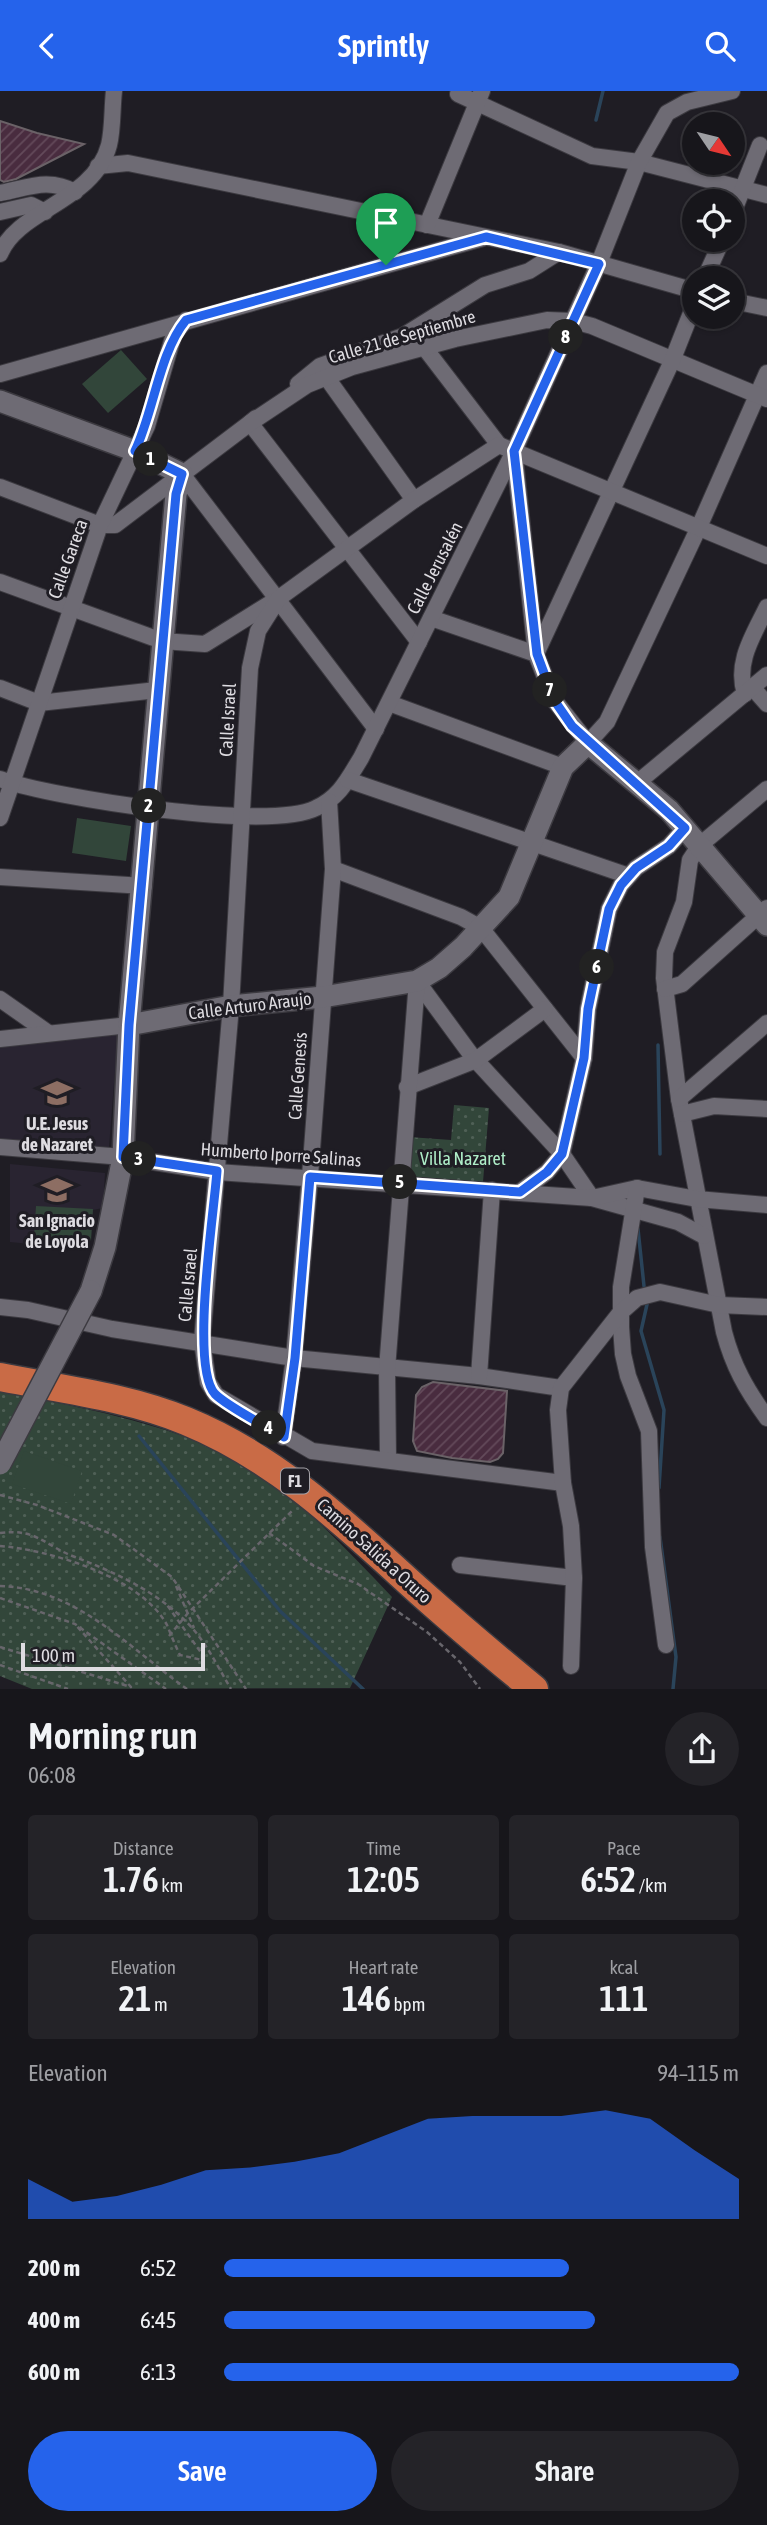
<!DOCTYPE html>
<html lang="en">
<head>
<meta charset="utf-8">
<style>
  body { margin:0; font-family:"Asap Condensed",sans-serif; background:#242328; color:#f1f3f6; height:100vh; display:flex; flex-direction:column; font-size:26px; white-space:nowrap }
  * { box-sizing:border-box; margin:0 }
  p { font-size:23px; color:#9e9fa3 }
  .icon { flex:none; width:38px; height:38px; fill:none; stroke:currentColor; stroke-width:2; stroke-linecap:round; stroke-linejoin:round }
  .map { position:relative; height:1598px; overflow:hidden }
  .panel { display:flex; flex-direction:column; background:#17161b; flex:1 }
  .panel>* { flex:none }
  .needle { width:46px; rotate:125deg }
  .fabs { position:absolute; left:682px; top:21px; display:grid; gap:14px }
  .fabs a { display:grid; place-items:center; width:63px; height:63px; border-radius:50%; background:#17161b; box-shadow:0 2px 5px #0004,0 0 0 2px #36353a; font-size:35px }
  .scale { position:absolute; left:21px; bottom:18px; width:184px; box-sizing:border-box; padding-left:7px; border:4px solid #dedce1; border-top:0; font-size:19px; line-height:24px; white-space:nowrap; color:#dedce1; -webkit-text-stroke:5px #1f1d24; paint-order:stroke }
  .pin { position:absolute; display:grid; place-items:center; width:60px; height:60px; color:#fff; margin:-72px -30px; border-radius:50% 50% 50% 0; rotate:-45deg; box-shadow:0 0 7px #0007 }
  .pin .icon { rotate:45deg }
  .km { position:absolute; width:35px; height:35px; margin:-18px; border-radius:50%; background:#222; color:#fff; font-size:19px; line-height:35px; text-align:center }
  .round { display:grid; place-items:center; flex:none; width:74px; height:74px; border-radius:37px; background:#242328 }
  .head { display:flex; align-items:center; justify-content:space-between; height:119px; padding:0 28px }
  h1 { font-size:38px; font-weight:600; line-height:52px }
  .figures { display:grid; grid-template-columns:repeat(3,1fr); gap:10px; height:119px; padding:7px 28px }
  .figures div { display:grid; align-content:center; border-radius:7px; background:#242328; text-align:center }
  .figures b { font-size:35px; font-weight:600 }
  .figures small { font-size:19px; font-weight:400 }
  .figures p { font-size:19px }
  .chart { height:196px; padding:14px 28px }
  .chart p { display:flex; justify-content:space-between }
  .chart svg { width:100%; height:126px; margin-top:7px; fill:#2563eb; opacity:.7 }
  .primary-button { display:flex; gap:14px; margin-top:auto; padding:14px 28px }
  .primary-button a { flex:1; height:80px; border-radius:42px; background:#2563eb; color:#fff; font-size:28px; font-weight:600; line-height:80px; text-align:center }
  .primary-button a+a { background:#242328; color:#f1f3f6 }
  ul { padding:0 28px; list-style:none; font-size:23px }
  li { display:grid; grid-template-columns:112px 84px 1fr; align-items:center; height:52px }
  li i { height:18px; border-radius:9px; background:#2563eb }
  header { display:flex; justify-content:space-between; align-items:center; height:91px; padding:0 28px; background:#2563eb; color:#fff; font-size:32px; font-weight:600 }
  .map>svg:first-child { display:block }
  .built { fill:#292431 }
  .green { fill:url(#green-dots) }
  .pitch { fill:#32463a }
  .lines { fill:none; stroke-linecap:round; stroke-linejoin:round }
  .stream { stroke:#2a445a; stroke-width:3.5 }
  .building { fill:url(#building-hatch); stroke:#6a6267; stroke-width:2 }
  .street-casing { stroke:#3c3a40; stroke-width:18 }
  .secondary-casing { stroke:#3c3a40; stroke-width:24 }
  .highway-casing { stroke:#3c3a40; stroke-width:31 }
  .path { stroke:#68666c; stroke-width:2.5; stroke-dasharray:5 3.5; stroke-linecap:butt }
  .street { stroke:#6e6b74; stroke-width:16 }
  .secondary { stroke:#6e6b74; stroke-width:21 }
  .highway { stroke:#c96b46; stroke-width:28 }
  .secondary-bridge-casing { stroke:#3c3a40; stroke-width:24; stroke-linecap:butt }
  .secondary-bridge { stroke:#6e6b74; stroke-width:21 }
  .route-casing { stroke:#fff; stroke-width:14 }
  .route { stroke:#2563eb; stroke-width:9 }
  .labels { text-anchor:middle; stroke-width:6; stroke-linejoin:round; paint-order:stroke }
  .shield { fill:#1f1d24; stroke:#a5a3a8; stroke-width:2 }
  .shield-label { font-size:16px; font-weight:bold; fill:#dedce1 }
  .street-label { font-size:18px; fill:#dedce1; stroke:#1f1d24 }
  .poi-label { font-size:18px; font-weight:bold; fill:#dedce1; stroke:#1f1d24 }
  .park-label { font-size:18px; fill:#afedc8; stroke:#1f1d24 }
</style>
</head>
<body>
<header><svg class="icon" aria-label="back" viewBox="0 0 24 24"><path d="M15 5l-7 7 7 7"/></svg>Sprintly<svg class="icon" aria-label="search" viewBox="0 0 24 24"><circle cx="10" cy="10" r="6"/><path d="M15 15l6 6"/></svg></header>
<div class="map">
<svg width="767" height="1598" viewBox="0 0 767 1598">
  <defs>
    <pattern id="green-dots" width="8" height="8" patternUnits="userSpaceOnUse" patternTransform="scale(1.75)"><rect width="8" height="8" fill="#32463a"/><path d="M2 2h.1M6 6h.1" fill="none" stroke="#4f6056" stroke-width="1.8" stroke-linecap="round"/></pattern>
    <pattern id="building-hatch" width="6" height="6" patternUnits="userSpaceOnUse" patternTransform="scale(1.75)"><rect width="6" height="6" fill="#492c3f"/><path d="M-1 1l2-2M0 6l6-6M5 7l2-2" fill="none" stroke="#634a5a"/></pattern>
  </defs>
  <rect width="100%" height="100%" fill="#1f1d24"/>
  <g class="built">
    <path d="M118 941 109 1056 0 1048V956Z"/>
    <path d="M10 1073 105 1082 103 1117 93 1119 90 1159 10 1151Z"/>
  </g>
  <g class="green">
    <path d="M454 1014 489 1017 483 1091 406 1085 409 1046 451 1049Z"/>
    <path d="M0 1301C77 1315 201 1338 264 1385 311 1420 352 1464 392 1506L350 1597 32 1598 0 1585Z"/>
  </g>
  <g class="pitch">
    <path d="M121 259 147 288 108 322 82 293Z"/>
    <path d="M77 727 131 735 126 770 72 762Z"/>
    <path d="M36 1115 93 1118 91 1150 34 1146Z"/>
    <path d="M24 1360 82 1380 71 1413 12 1393Z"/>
  </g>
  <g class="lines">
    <g class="stream">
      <path d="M596 29 603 0"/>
      <path d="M658 954 660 1063"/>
      <path d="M638 1138 644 1195"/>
      <path d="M648 1209 641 1240 664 1319 659 1397"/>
      <path d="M139 1345 280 1520 363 1598"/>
      <path d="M660 1446 676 1566 673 1598"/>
    </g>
  </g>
  <g class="building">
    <path d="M0 30 37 42 84 53 16 88 4 91 0 89Z"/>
    <path d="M433 1291 507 1300 503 1362 498 1368 490 1371 452 1367 417 1360 413 1350 416 1304 422 1296Z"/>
  </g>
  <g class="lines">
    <g class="street-casing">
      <g id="street">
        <path d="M458 3 592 65 639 71 767 104"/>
        <path d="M98 75 128 72 559 161 695 200"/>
        <path d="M0 102C28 97 48 86 75 101"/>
        <path d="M0 121 31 114 45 121"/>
        <path d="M733 122 760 54"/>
        <path d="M427 134 482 0"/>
        <path d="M0 163C18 118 94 111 109 54 113 38 112 17 114 0"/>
        <path d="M705 187 722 149"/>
        <path d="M733 210 767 217"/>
        <path d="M424 256 499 354"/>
        <path d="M0 283 483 147"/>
        <path d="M327 287 414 409"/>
        <path d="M298 293 320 275 403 245 485 194 529 180 559 161"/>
        <path d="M256 327 250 332 419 551"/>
        <path d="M514 360 536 563 554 609 588 652 607 631 699 436 767 282"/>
        <path d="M182 383 376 638"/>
        <path d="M0 396 100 434H115L250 332 307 294 352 276 455 248 547 229 573 230 592 235 767 308"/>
        <path d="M0 491 162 550 205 553 274 510"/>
        <path d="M431 527 536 563 672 270 695 212"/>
        <path d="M752 596 767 613"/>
        <path d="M0 597 39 612 157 599"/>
        <path d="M745 603C735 571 753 545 767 516"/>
        <path d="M389 612 563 676"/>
        <path d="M0 688C53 707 269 741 316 717 340 706 348 688 361 667L514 360 599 172 639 71 667 22 687 11 732 0"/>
        <path d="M348 689 629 785"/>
        <path d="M637 692 767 584"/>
        <path d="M767 698 700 754 690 769 684 811 665 861 664 887 679 1008 724 1241C733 1275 746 1298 767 1327"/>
        <path d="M0 727 100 434 147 335 174 243 186 229"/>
        <path d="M333 778 461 826 481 837 584 967"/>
        <path d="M0 786 144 795"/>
        <path d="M417 890 472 965 562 1063 592 1107 678 1131 704 1145"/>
        <path d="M665 898 682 893 767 817"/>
        <path d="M0 908 47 941"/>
        <path d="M0 948 129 934"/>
        <path d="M407 996 476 969 545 918"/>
        <path d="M679 1008 767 932"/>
        <path d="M682 1023 714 1015 767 1018"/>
        <path d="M0 1056 123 1066 217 1081 592 1107 637 1097 697 1108 767 1114"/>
        <path d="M637 1097 621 1196V1236L623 1263 628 1285 649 1340 653 1456 666 1554"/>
        <path d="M520 1101 547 1081 562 1063 584 967 588 918 609 818 621 794 636 777 669 755 685 737"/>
        <path d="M0 1216 28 1219 112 1238 294 1267 479 1285 561 1297"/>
        <path d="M479 1285 492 1099"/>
        <path d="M283 1346 294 1267 310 1085 333 778 329 710"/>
        <path d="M388 1367 387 1278 417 890"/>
        <path d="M563 1392 312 1360 216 1304 208 1291 202 1250 231 915 250 577 258 540 279 507 414 409 499 354 767 465"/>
        <path d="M460 1474 574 1487"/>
        <path d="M571 1575 574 1487 571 1435 563 1392 558 1319 561 1297 620 1222 637 1207 660 1201 719 1214 767 1216"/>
      </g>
    </g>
    <g class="secondary-casing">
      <g id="secondary">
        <path d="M0 310 135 360 182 383 176 403 129 934 123 1066 105 1156 91 1200"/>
        <path d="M129 934 231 915 323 906 417 890 439 877 463 856 509 806 563 676 588 652 669 719 767 834"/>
      </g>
    </g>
    <g class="highway-casing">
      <path id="highway" d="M0 1286C61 1298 128 1306 186 1330 279 1368 347 1435 420 1501 457 1534 495 1566 534 1598"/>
    </g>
    <g class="path">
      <path d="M0 1404 37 1414 114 1444 172 1486 246 1598"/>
      <path d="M0 1442C37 1437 45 1455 75 1466 117 1482 162 1503 193 1538 208 1555 219 1578 231 1598"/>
      <path d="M269 1442 314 1475 358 1493 427 1541 460 1571 480 1598"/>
      <path d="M0 1455C50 1459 141 1486 167 1534 171 1544 175 1554 180 1564L202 1569V1563L167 1514"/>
      <path d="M0 1495C76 1497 129 1557 187 1598"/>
      <path d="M176 1495 194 1537"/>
      <path d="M0 1507 75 1533 166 1598"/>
      <path d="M169 1545 188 1522 294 1418"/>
      <path d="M0 1556 131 1596 75 1533"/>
      <path d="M0 1574 68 1598"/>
    </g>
    <use href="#street" class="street"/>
    <use href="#secondary" class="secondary"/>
    <use href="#highway" class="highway"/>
    <g class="secondary-bridge-casing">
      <path id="secondary-bridge" d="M0 1373 91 1200"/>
    </g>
    <use href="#secondary-bridge" class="secondary-bridge"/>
  </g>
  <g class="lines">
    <g class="route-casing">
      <path id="route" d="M486 146 599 173 514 360 537 563 554 609 572 635 685 737 669 755 636 777 621 794 609 818 588 918 584 967 562 1063 547 1081 520 1101 310 1086 295 1267 284 1346C266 1335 228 1316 215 1303 190 1276 214 1122 217 1080L123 1066 129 934 176 403 182 383 135 360C154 320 159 262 186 229Z"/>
    </g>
    <use href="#route" class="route"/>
  </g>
  <defs>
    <g id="school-bare" transform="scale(2.415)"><path d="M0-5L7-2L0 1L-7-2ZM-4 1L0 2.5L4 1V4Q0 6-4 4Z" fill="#8d6e63" stroke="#1f1d24" stroke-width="2.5" paint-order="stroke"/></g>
  </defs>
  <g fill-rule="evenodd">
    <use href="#school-bare" x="57" y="1002"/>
    <use href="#school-bare" x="57" y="1099"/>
  </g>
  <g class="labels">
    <rect class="shield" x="281" y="1377.5" width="28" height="25" rx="5"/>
    <g class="shield-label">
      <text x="295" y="1396">F1</text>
    </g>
    <g class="street-label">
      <text transform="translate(402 246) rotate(-16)" y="6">Calle 21 de Septiembre</text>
      <text transform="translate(68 468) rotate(-70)" y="6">Calle Gareca</text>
      <text transform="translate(435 477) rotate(-63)" y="6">Calle Jerusalén</text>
      <text transform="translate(228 629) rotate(-87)" y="6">Calle Israel</text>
      <text transform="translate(250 915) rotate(-7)" y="6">Calle Arturo Araujo</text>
      <text transform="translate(298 985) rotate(-86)" y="6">Calle Genesis</text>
      <text transform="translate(281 1064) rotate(4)" y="6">Humberto Iporre Salinas</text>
      <text transform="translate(188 1194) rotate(-85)" y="6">Calle Israel</text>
      <text transform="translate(374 1460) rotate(42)" y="6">Camino Salida a Oruro</text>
    </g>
    <g class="poi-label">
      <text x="57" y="1039">U.E. Jesus<tspan x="57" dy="21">de Nazaret</tspan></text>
      <text x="57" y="1136">San Ignacio<tspan x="57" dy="21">de Loyola</tspan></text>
    </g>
    <g class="park-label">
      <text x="463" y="1074">Villa Nazaret</text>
    </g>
  </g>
</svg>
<div class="fabs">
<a><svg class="needle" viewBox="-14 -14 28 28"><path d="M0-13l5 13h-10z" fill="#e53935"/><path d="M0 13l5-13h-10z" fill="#9e9fa3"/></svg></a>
<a><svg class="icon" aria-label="locate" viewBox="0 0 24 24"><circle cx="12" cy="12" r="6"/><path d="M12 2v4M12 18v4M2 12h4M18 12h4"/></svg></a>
<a><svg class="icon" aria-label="layers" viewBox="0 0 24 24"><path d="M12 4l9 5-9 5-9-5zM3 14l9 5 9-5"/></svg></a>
</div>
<div class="scale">100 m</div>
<div class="pin" style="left:386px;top:174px;background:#1e9e55"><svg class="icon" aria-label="arrive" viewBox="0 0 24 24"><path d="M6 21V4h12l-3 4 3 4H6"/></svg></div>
<b class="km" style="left:151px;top:368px">1</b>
<b class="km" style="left:149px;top:715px">2</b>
<b class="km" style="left:139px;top:1068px">3</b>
<b class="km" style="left:269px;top:1337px">4</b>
<b class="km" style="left:400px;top:1091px">5</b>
<b class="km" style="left:597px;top:876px">6</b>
<b class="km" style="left:550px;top:599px">7</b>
<b class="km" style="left:566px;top:246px">8</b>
</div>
<section class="panel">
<div class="head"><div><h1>Morning run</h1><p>06:08</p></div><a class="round"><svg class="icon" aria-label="share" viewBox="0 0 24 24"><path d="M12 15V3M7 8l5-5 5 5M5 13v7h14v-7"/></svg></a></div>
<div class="figures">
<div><p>Distance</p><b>1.76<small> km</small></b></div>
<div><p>Time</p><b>12:05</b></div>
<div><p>Pace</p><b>6:52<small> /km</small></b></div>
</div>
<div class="figures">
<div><p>Elevation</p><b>21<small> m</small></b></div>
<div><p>Heart rate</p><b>146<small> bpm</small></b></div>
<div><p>kcal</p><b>111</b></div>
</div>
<div class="chart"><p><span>Elevation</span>94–115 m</p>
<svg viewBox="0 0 160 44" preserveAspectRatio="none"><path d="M0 44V30L10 38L20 36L30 32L40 27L50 26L60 24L70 21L80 15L90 9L100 8L110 8L120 8L130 6L140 9L150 20L160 30V44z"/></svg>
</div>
<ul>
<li><b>200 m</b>6:52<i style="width:67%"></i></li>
<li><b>400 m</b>6:45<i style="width:72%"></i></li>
<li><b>600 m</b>6:13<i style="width:100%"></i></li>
</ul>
<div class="primary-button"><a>Save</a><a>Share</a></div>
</section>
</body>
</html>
